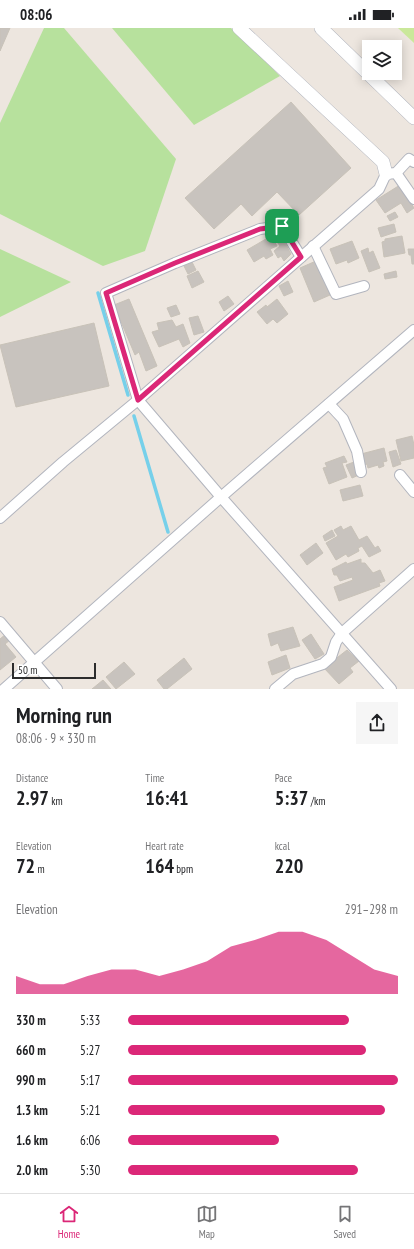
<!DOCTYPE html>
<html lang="en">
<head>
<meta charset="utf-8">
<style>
  body { margin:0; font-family:"PT Sans Narrow",sans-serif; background:#f6f6f6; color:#202124; height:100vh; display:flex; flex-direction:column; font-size:15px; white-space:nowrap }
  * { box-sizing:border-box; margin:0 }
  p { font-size:13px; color:#757577 }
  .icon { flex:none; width:22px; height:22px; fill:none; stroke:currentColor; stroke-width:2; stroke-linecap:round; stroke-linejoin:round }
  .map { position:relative; height:661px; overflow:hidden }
  .details { display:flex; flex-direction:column; background:#fff; flex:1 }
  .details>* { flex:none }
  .fabs { position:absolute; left:362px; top:12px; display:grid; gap:8px }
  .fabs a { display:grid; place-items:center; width:40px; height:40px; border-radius:0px; background:#fff; box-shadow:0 2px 10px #0003; font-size:20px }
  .scale { position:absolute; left:12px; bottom:10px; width:84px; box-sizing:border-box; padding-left:4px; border:2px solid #2c2c2c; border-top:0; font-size:11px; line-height:14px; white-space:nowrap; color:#2c2c2c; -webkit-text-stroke:3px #fff; paint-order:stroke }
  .pin { position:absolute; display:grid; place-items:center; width:34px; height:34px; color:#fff; margin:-17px; border-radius:8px; box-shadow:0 2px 6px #0006 }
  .round { display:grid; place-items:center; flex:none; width:42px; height:42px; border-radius:0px; background:#f6f6f6 }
  .headline { display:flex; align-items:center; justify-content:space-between; height:68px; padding:0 16px }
  h1 { font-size:22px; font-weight:700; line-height:30px }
  .stats { display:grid; grid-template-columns:repeat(3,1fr); gap:6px; height:68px; padding:4px 16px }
  .stats div { display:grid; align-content:center }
  .stats b { font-size:20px; font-weight:700 }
  .stats small { font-size:11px; font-weight:400 }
  .stats p { font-size:11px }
  .chart { height:112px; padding:8px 16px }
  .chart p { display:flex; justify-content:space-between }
  .chart svg { width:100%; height:72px; margin-top:4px; fill:#db2777; opacity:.7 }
  ul { padding:0 16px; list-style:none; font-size:13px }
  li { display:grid; grid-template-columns:64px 48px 1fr; align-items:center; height:30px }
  li i { height:10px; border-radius:5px; background:#db2777 }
  .status { display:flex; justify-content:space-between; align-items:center; height:28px; padding:0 20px; background:#fff; direction:ltr }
  .status svg { height:11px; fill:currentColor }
  .dock { display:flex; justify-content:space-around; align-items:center; height:56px; border-top:1px solid #e0e0e0; background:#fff; font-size:11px; color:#757577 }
  .dock a { display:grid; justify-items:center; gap:2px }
  .dock .active { color:#db2777 }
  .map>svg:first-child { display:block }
  .green { fill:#b7e19d }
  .pitch { fill:#cae89a }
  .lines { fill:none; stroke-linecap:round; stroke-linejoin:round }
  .stream { stroke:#76d0ea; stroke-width:3.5 }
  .building { fill:#c8c3be; stroke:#c8c2b8 }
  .minor-casing { stroke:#b2b5be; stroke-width:12 }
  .tertiary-casing { stroke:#b2b5be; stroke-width:14 }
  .minor { stroke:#fff; stroke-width:10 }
  .tertiary { stroke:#fff; stroke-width:13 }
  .route-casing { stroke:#fff; stroke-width:8 }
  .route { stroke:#db2777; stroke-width:5 }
</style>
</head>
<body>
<div class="status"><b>08:06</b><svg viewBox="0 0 49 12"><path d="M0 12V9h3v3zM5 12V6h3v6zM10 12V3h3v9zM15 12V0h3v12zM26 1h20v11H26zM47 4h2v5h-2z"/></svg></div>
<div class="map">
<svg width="414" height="661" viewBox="0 0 414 661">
  <rect width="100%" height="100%" fill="#ede6df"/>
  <g class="green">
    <path d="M44 0H64L176 131 145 223 103 238 0 186V95Z"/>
    <path d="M112 0H231L280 48 194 97Z"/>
    <path d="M0 221 71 254 0 289Z"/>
  </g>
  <path class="pitch" d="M398 0H414V15Z"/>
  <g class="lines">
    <g class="stream">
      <path d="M98 265 128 367"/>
      <path d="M134 388 168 504"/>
    </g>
  </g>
  <g class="building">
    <path d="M0 0H10L0 23Z"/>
    <path d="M291 74 351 140 299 187 277 164 252 188 241 176 214 201 185 170Z"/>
    <path d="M400 157 414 180 407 185 401 175 385 185 376 172Z"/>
    <path d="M395 184 398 189 390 193 387 188Z"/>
    <path d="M394 196 396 204 381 209 378 200Z"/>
    <path d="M280 206 291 226 284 233 281 228 278 230 274 223 280 218 274 209Z"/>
    <path d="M271 208 277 218 270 221 273 227 266 231 264 228 254 234 247 222Z"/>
    <path d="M402 208 405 225 384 229 382 214 385 213V211Z"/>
    <path d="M352 213 359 230 348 235 347 232 336 236 330 221Z"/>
    <path d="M368 220 369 225 373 223 380 240 369 244 361 223Z"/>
    <path d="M408 221H414V236H412L411 227H409Z"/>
    <path d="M316 233 330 267 314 274 300 240Z"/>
    <path d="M192 234 196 242 188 246 184 238Z"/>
    <path d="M198 243 204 254 192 260 187 248Z"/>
    <path d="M396 243 397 249 385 251 384 246Z"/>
    <path d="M288 253 293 264 284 268 279 258Z"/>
    <path d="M228 268 234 276 224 283 219 274Z"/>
    <path d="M129 271 157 338 146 343 139 324 135 327 114 277Z"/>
    <path d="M277 271 288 286 277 295 273 291 267 296 257 284 266 277 267 279Z"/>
    <path d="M176 277 180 286 171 289 167 280Z"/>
    <path d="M198 288 204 304 194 307 189 290Z"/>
    <path d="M172 292 176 299 183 296 190 315 183 319 179 311 159 319 152 304 159 302 157 295Z"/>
    <path d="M94 295 109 358 16 379 0 317Z"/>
    <path d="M412 408 414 417V430L401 433 396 412Z"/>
    <path d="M384 420 387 433 383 434 384 438 379 440 378 437 368 440 367 436 364 437 361 426Z"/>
    <path d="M396 422 401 436 393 439 389 424Z"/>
    <path d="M344 428 347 434 342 435 347 449 329 456 323 440 327 439 325 435Z"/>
    <path d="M354 434 359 447 352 450 346 437Z"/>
    <path d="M360 457 363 468 343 473 340 462Z"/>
    <path d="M341 498 343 502 351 498 359 512 367 508 375 520 378 518 381 523 369 529 362 518 358 520 359 523 348 529 346 526 336 532 326 515 338 508 334 502Z"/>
    <path d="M332 502 335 508 325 513 323 508Z"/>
    <path d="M316 515 323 525 307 537 300 527Z"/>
    <path d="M361 531V535H365L373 545 380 542 385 553 379 555 380 558 339 573 334 559 353 552 352 549 340 553 337 547H334L332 541 346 534 347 536Z"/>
    <path d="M293 599 300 618 281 623 278 615 271 618 268 606Z"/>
    <path d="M6 606 10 612 5 616 16 629 0 642V611Z"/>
    <path d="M311 606 324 626 315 631 302 612Z"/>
    <path d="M347 622 359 633 350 640 353 644 339 656 324 640Z"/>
    <path d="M286 627 290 640 272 647 268 634Z"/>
    <path d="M184 630 192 641 167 661H164L157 652Z"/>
    <path d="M124 634 135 646 116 661 106 649Z"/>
    <path d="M103 652 111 661H92Z"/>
  </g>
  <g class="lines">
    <g class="minor-casing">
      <g id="minor">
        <path d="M396 145 414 171"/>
        <path d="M313 218 336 266 364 258"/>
        <path d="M301 229 282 198 260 201 175 235 106 265 138 372 221 469 391 661"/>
        <path d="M329 376 343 391 357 423 361 444"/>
        <path d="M400 447 414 464"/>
        <path d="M0 490 63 434 138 372 379 161 386 146 396 145 409 131 414 134"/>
        <path d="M0 594 57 661"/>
        <path d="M4 661 221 469 414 302"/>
        <path d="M275 661 293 646 323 636 331 629 336 614 342 605 414 541"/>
      </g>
    </g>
    <g class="tertiary-casing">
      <g id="tertiary">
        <path d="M239 0 383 134 386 146"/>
        <path d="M321 0 414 90"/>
      </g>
    </g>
    <use href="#minor" class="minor"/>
    <use href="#tertiary" class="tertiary"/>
  </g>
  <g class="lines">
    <g class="route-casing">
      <path id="route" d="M282 198 301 229 138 372 106 265 175 235 260 201Z"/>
    </g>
    <use href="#route" class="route"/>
  </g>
</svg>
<div class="fabs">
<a><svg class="icon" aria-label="layers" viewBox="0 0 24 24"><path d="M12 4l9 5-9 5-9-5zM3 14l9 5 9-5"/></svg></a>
</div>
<div class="scale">50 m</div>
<div class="pin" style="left:282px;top:198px;background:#1e9e55"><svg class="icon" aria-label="arrive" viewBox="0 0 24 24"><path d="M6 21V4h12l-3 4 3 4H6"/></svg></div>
</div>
<section class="details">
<div class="headline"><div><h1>Morning run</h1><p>08:06 · 9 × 330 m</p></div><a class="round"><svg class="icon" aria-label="share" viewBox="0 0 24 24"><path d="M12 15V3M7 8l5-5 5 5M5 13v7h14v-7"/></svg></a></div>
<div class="stats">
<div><p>Distance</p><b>2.97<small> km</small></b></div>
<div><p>Time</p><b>16:41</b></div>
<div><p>Pace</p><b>5:37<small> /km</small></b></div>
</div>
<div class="stats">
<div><p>Elevation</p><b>72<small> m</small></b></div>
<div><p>Heart rate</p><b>164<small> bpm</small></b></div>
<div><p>kcal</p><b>220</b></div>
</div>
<div class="chart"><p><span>Elevation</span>291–298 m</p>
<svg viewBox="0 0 160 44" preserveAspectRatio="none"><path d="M0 44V33L10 38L20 38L30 33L40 29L50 29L60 33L70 29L80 24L90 15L100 11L110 6L120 6L130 11L140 20L150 29L160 33V44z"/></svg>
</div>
<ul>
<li><b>330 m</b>5:33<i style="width:82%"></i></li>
<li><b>660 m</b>5:27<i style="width:88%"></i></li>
<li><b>990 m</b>5:17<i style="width:100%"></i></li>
<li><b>1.3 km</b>5:21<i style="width:95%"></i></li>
<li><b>1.6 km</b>6:06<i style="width:56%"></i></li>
<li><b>2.0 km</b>5:30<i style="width:85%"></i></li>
</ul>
</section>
<nav class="dock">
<a class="active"><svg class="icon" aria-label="home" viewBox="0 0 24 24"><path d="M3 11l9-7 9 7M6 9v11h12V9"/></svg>Home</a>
<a><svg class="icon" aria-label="map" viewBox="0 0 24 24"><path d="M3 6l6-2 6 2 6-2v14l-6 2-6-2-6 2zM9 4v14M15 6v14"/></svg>Map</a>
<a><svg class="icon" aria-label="saved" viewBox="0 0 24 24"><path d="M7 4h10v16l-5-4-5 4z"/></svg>Saved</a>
</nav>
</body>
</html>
